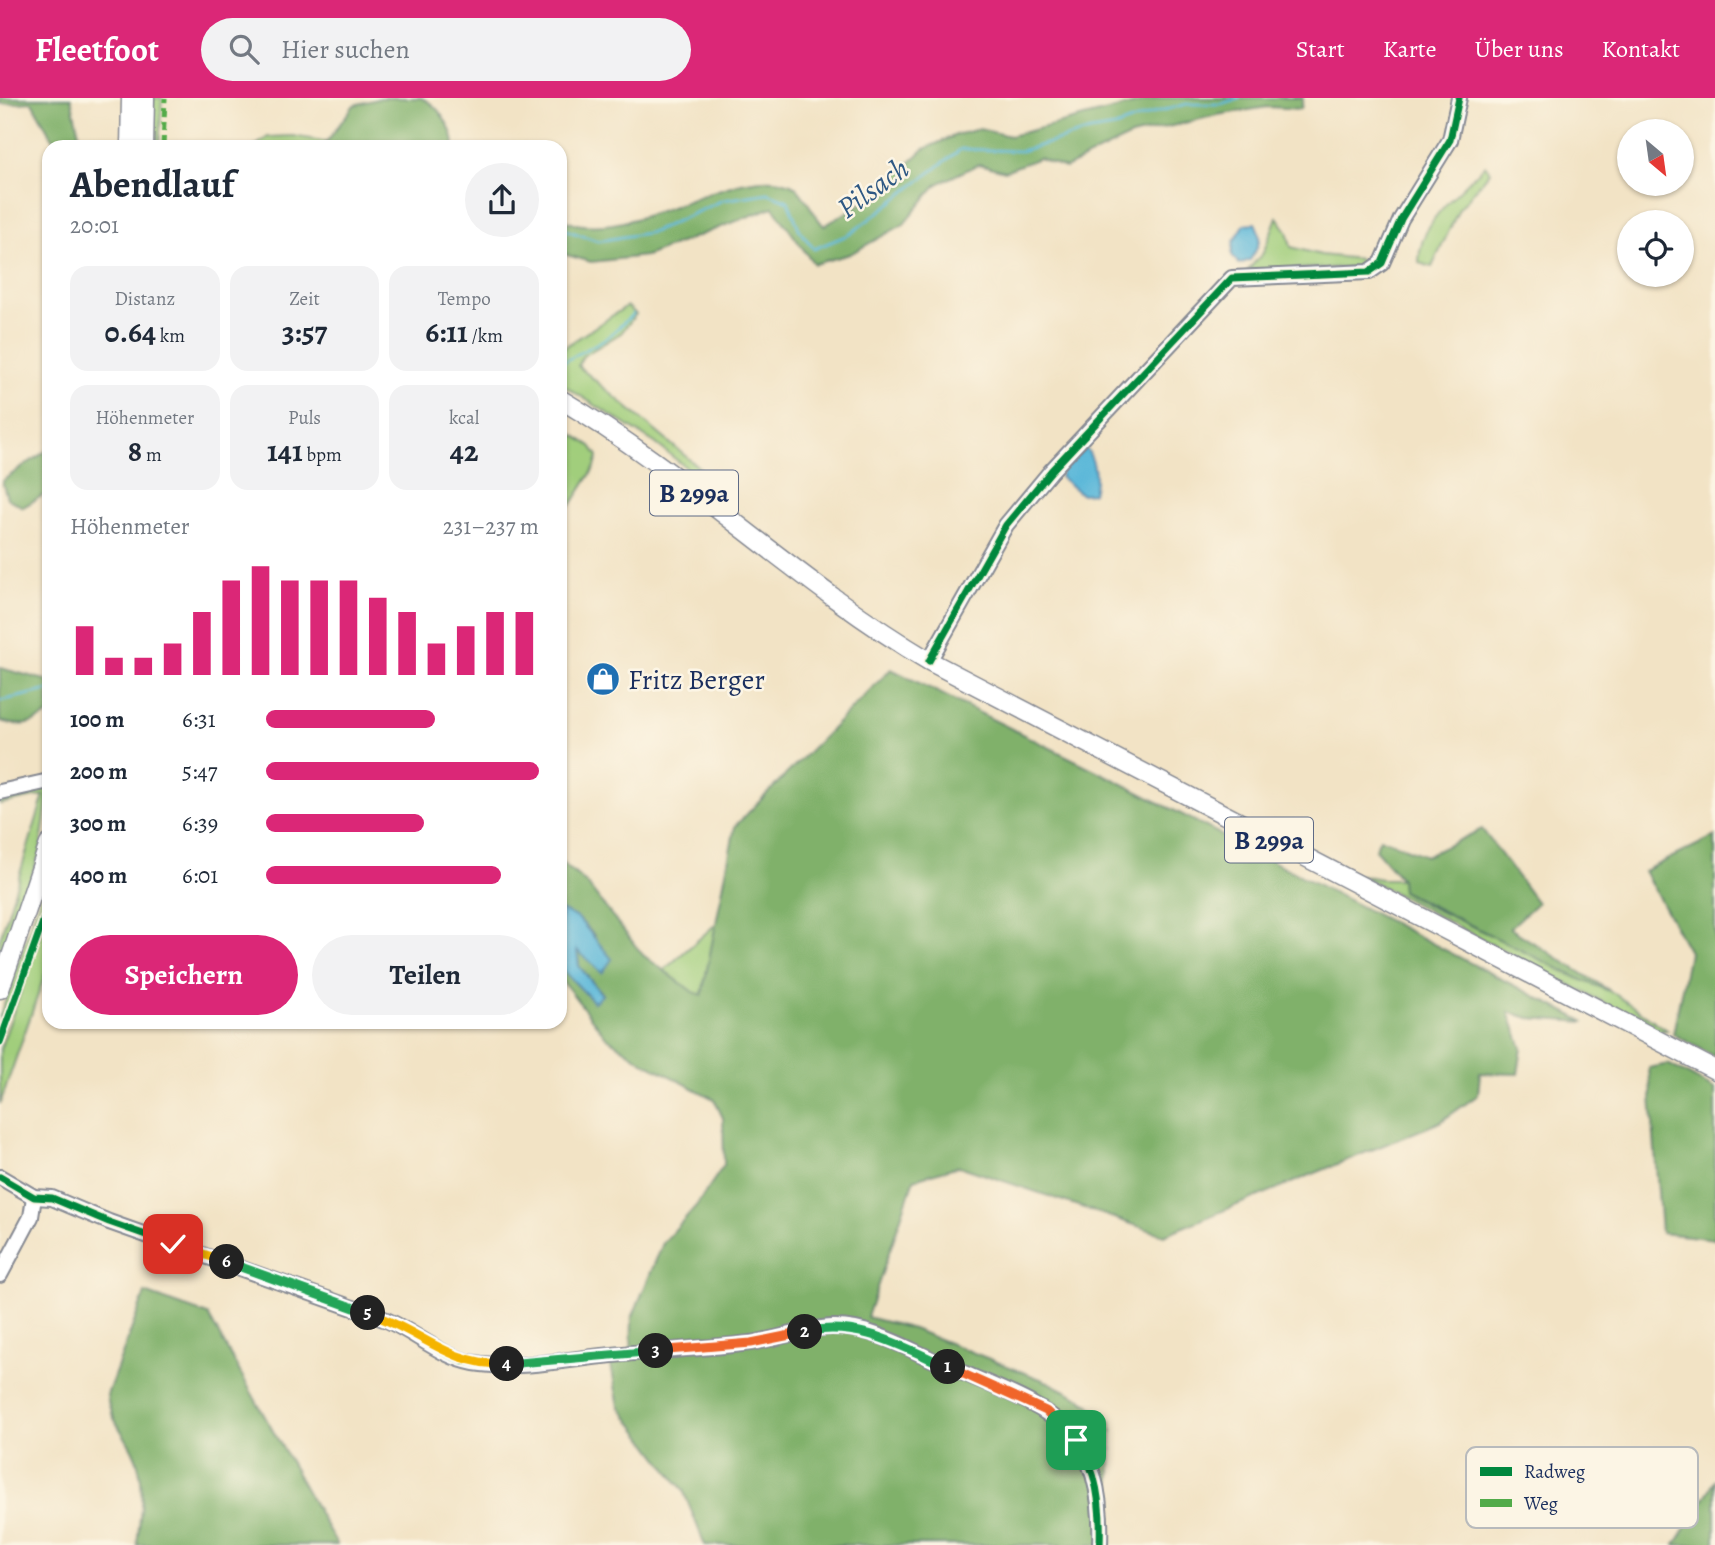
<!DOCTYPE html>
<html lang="de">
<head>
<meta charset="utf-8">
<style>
  body { margin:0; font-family:Alegreya,serif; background:#f2f2f3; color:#1f2937; height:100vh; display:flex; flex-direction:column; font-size:26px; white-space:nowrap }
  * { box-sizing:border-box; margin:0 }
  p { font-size:23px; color:#747a83 }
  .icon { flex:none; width:38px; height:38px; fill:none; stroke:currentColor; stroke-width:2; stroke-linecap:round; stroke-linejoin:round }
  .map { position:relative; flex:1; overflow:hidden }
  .details { position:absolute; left:42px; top:42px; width:525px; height:889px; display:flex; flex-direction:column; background:#fff; border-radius:21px; box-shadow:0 2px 5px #0004 }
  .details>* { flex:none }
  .needle { width:46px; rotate:151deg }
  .buttons { position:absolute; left:1617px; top:21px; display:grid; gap:14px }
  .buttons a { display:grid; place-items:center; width:77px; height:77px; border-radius:50%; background:#fff; box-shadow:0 2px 5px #0004; font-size:35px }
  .pin { position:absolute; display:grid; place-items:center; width:60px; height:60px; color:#fff; margin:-30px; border-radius:14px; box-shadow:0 4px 10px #0006 }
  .km { position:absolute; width:35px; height:35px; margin:-18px; border-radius:50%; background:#222; color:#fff; font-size:19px; line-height:35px; text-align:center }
  .round { display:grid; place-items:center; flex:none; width:74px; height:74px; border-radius:37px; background:#f2f2f3 }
  .head { display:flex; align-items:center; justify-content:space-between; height:119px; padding:0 28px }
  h1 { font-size:38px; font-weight:700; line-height:52px }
  .figures { display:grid; grid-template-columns:repeat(3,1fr); gap:10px; height:119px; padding:7px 28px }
  .figures div { display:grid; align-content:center; border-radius:18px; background:#f2f2f3; text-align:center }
  .figures b { font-size:30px; font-weight:700 }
  .figures small { font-size:19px; font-weight:400 }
  .figures p { font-size:19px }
  .chart { height:196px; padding:14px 28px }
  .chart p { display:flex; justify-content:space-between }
  .chart svg { width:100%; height:126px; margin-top:7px; stroke:#db2777; stroke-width:6 }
  .action { display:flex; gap:14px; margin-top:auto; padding:14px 28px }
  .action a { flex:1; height:80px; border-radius:42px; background:#db2777; color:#fff; font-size:28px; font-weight:700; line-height:80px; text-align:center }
  .action a+a { background:#f2f2f3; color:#1f2937 }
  ul { padding:0 28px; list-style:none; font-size:23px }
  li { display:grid; grid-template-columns:112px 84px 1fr; align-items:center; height:52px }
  li i { height:18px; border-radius:9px; background:#db2777 }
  header { display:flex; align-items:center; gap:42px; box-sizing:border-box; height:98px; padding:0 35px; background:#db2777; color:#fff }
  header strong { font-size:33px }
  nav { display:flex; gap:38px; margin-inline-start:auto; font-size:24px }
  .search { width:490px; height:63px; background:#f2f2f3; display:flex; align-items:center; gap:18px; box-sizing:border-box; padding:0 24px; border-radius:38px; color:#747a83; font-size:26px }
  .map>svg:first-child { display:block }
  .green { fill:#a1ce7b; stroke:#5e7e6c; stroke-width:2 }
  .forest { fill:#80b16b; stroke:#4e7064; stroke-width:2 }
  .water { fill:#5bb8d9; stroke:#3b749c; stroke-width:2 }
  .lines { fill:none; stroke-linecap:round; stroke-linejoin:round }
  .stream { stroke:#5bb8d9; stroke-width:2.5 }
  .minor-casing { stroke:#868992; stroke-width:18 }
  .major-casing { stroke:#868992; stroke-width:21 }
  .minor { stroke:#fff; stroke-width:14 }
  .major { stroke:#fff; stroke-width:18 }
  .quiet { stroke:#52ab49; stroke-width:5; stroke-dasharray:10 5; stroke-linecap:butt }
  .cycleway-casing { stroke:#fcf5e5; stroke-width:11 }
  .cycleway { stroke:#00873e; stroke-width:7 }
  .split-1-casing { stroke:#fff; stroke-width:14 }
  .split-2-casing { stroke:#fff; stroke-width:14 }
  .split-3-casing { stroke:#fff; stroke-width:14 }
  .split-4-casing { stroke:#fff; stroke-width:14 }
  .split-5-casing { stroke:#fff; stroke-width:14 }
  .split-6-casing { stroke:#fff; stroke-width:14 }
  .split-7-casing { stroke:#fff; stroke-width:14 }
  .split-1 { stroke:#f0652b; stroke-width:9 }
  .split-2 { stroke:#22a559; stroke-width:9 }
  .split-3 { stroke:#f0652b; stroke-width:9 }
  .split-4 { stroke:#22a559; stroke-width:9 }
  .split-5 { stroke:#f5b400; stroke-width:9 }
  .split-6 { stroke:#22a559; stroke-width:9 }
  .split-7 { stroke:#f5b400; stroke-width:9 }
  .labels { text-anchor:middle; stroke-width:5; stroke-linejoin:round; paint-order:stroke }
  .shield { fill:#fcf5e5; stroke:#5e6a86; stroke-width:2 }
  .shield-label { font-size:26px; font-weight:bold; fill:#1b2f5e }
  .poi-label { font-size:28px; fill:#1b2f5e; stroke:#fcf5e5; text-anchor:start }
  .water-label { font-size:30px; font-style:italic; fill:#2e5883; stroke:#fcf5e5 }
  .key { fill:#fcf5e5; stroke:#b8babc; stroke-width:2 }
  .key-label { font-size:19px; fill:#1b2f5e }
</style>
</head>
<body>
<header>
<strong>Fleetfoot</strong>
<div class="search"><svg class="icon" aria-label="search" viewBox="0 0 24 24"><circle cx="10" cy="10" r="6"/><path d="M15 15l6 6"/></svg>Hier suchen</div>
<nav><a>Start</a><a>Karte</a><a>Über uns</a><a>Kontakt</a></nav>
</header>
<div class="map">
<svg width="1715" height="1447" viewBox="0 0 1715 1447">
  <rect width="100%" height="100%" fill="#fcf5e5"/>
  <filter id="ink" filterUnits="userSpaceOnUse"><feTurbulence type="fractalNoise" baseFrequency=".0143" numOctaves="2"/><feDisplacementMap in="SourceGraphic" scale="14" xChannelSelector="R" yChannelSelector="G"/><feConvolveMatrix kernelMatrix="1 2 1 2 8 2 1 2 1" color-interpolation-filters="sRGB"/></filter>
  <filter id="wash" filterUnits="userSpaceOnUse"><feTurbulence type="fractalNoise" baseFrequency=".00686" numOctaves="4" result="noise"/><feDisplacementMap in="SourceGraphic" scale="28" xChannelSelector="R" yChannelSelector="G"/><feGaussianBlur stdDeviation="1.57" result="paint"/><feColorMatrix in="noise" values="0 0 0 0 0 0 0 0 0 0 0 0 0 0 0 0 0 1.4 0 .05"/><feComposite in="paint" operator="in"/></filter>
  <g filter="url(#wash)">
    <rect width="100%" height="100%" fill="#f2e3c5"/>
    <g class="green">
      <path d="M153 0H162L159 49H151Z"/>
      <path d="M293 38 328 44 323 49H254L268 39Z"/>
      <path d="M1485 67 1490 74 1459 111 1432 169 1419 165C1419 121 1458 97 1485 67Z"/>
      <path d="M1277 119 1287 133 1291 149 1321 157 1360 161 1365 169 1248 172 1263 155Z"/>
      <path d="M627 208 636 216 621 235 583 258 578 268 733 398 730 404 655 345 560 285V252Z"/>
      <path d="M560 328 591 348 598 358 595 369 571 407 560 399Z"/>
      <path d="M49 689 40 754 0 865V841L44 697 0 706V699Z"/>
      <path d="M49 773V796L0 935V919Z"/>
      <path d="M1360 777 1381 781H1401L1402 793 1426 807 1612 894 1667 932 1658 933Z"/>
      <path d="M49 814V865L0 1006V951Z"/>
      <path d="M716 826 702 897 693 895 664 872Z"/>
    </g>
    <g class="forest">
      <path d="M0 0H71L82 49H57L32 4 0 6Z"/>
      <path d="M381 0C393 0 410 0 421 0 438 6 454 31 454 49H323L354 7Z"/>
      <path d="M1158 0H1303L1301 11 1268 9 1217 17 1131 38 1065 70 1039 60 1005 73 979 66 937 86 904 126 850 156 814 166 773 109 646 158 591 164 560 155V121C630 152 734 61 791 86 803 92 814 118 824 128L875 97 924 51 956 37 979 31 1010 38Z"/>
      <path d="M49 351V394L23 409 7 400 2 383Z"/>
      <path d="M0 570 49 583V616C31 628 20 629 0 623Z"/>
      <path d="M891 571 1113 681 1585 924 1529 920 1509 914 1522 950 1518 976 1480 975 1478 997 1440 1024 1164 1137 959 1068 914 1081 867 1219 913 1231 1048 1284 1080 1300 1112 1325 1109 1447H705L683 1392 619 1308 610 1263 631 1261 632 1220 663 1145 696 1108 724 1067 723 1020 714 1001 643 964 606 939 560 880V869L594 904 602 896 579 868 577 851 595 838 578 820 560 813V763L586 785 643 857 693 894 702 897 735 728Z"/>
      <path d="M1482 731 1537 805 1510 830 1612 894 1577 880 1402 793 1401 781 1375 751 1380 740 1426 758Z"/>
      <path d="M1715 738V959L1673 936 1689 854 1644 773Z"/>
      <path d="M1668 966 1715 991V1141L1661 1135 1649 970Z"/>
      <path d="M145 1195 208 1217 337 1447H137C139 1423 145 1395 139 1371 134 1344 109 1324 107 1297Z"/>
      <path d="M1715 1383V1447H1675Z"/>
    </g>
    <g class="water">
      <path d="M1255 125C1263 140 1259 148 1250 162L1239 166 1232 157 1234 143 1245 126Z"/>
      <path d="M1086 350C1095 363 1097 380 1093 395L1081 396 1060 379 1062 372Z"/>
      <path d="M561 812 578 820 612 861 602 875 577 852 579 868 602 897 594 904 560 869Z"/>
    </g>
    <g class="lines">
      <g class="stream">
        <path d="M560 130 598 143 653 134 723 102 768 95 788 103 800 133 814 151 850 136 961 51 1021 53 1090 33 1115 29 1153 15 1187 6H1221L1239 0"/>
        <path d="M560 266 608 239 633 216"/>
        <path d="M0 603 49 592"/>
      </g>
    </g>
  </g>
  <g filter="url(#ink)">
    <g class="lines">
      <g class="minor-casing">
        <g id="minor">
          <path d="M929 563 1006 427 1051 373 1232 180 1369 174 1382 165 1401 121 1450 42 1459 0"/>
          <path d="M0 694 49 683"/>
          <path d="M0 1079 34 1099 52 1100 109 1124 384 1221C414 1233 442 1260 474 1265 519 1272 568 1261 612 1257 658 1252 704 1251 750 1245 778 1241 805 1230 833 1229 870 1228 906 1250 938 1264 1039 1309 1105 1318 1100 1447"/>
          <path d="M0 1177 31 1119 34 1099"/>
        </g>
      </g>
      <g class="major-casing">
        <g id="major">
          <path d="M130 49 131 0"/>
          <path d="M144 49 145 0"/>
          <path d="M560 301C690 378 799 486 929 563L1715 972"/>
          <path d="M0 891 49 746"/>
        </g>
      </g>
      <use href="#minor" class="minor"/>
      <use href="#major" class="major"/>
      <path class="quiet" d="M163 49 165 0"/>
      <g class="cycleway-casing">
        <g id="cycleway">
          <path d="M929 563 1006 427 1051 373 1232 180 1369 174 1382 165 1401 121 1450 42 1459 0"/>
          <path d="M0 944 49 807"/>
          <path d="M0 1079 34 1099 52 1100 109 1124 384 1221C414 1233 442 1260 474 1265 519 1272 568 1261 612 1257 658 1252 704 1251 750 1245 778 1241 805 1230 833 1229 870 1228 906 1250 938 1264 1039 1309 1105 1318 1100 1447"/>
        </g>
      </g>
      <use href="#cycleway" class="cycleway"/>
    </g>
  </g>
  <g class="lines" filter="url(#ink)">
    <g class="split-1-casing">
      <path id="split-1" d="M948 1269 1046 1313 1076 1342"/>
    </g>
    <g class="split-2-casing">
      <path id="split-2" d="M805 1234C858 1222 901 1248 948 1269"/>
    </g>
    <g class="split-3-casing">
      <path id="split-3" d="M656 1253 751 1245 805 1234"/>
    </g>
    <g class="split-4-casing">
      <path id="split-4" d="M507 1266 656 1253"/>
    </g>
    <g class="split-5-casing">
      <path id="split-5" d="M368 1215C421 1232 448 1268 507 1266"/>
    </g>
    <g class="split-6-casing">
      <path id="split-6" d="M227 1164 368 1215"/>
    </g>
    <g class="split-7-casing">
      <path id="split-7" d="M173 1146 227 1164"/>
    </g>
    <use href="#split-1" class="split-1"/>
    <use href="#split-2" class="split-2"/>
    <use href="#split-3" class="split-3"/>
    <use href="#split-4" class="split-4"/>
    <use href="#split-5" class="split-5"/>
    <use href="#split-6" class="split-6"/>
    <use href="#split-7" class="split-7"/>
  </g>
  <defs>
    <g id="shop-disc" transform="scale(1.75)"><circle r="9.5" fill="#1f6fb2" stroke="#fcf5e5"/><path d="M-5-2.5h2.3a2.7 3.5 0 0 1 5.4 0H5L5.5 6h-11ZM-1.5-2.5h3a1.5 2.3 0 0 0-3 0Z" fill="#fff"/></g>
  </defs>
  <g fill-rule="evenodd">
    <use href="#shop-disc" x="603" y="581"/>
  </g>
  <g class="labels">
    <g class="shield">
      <rect x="650" y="372.5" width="88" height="45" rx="5"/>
      <rect x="1225" y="719.5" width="88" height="45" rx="5"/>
    </g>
    <g class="shield-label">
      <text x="694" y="404">B 299a</text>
      <text x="1269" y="751">B 299a</text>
    </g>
    <g class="poi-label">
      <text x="628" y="591">Fritz Berger</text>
    </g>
    <g class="water-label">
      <text transform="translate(873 90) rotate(-36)" y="10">Pilsach</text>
    </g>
  </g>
  <rect x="1466" y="1349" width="232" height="81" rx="10" class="key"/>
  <rect x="1480" y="1369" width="32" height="9" fill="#00873e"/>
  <rect x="1480" y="1401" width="32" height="8" fill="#52ab49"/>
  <g class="key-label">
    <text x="1524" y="1380">Radweg</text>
    <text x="1524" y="1412">Weg</text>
  </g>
</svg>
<div class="buttons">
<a><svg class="needle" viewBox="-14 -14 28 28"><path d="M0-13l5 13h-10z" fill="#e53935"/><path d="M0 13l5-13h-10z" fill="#747a83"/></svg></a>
<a><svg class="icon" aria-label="locate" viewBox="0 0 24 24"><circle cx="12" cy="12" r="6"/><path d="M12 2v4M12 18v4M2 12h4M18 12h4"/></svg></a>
</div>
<div class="pin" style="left:1076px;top:1342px;background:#1e9e55"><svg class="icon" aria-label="arrive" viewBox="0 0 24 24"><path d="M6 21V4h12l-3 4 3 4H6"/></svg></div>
<div class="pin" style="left:173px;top:1146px;background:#d93025"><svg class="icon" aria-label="check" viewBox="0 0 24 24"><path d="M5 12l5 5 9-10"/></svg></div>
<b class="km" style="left:948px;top:1269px">1</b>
<b class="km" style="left:805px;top:1234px">2</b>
<b class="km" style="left:656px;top:1253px">3</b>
<b class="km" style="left:507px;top:1266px">4</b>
<b class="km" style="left:368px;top:1215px">5</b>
<b class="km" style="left:227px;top:1164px">6</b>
<section class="details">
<div class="head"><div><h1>Abendlauf</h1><p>20:01</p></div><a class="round"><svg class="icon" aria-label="share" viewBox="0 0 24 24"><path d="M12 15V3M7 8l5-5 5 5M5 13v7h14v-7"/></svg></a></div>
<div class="figures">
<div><p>Distanz</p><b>0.64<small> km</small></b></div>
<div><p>Zeit</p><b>3:57</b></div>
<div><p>Tempo</p><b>6:11<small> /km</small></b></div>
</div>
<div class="figures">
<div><p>Höhenmeter</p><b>8<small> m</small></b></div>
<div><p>Puls</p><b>141<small> bpm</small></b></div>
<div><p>kcal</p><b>42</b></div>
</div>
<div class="chart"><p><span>Höhenmeter</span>231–237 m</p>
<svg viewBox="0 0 160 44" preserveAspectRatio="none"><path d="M5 44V27M15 44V38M25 44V38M35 44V33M45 44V22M55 44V11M65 44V6M75 44V11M85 44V11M95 44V11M105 44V17M115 44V22M125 44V33M135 44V27M145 44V22M155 44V22"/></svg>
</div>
<ul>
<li><b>100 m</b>6:31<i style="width:62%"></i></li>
<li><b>200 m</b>5:47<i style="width:100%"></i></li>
<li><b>300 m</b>6:39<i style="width:58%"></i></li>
<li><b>400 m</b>6:01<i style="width:86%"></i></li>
</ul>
<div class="action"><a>Speichern</a><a>Teilen</a></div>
</section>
</div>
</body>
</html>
